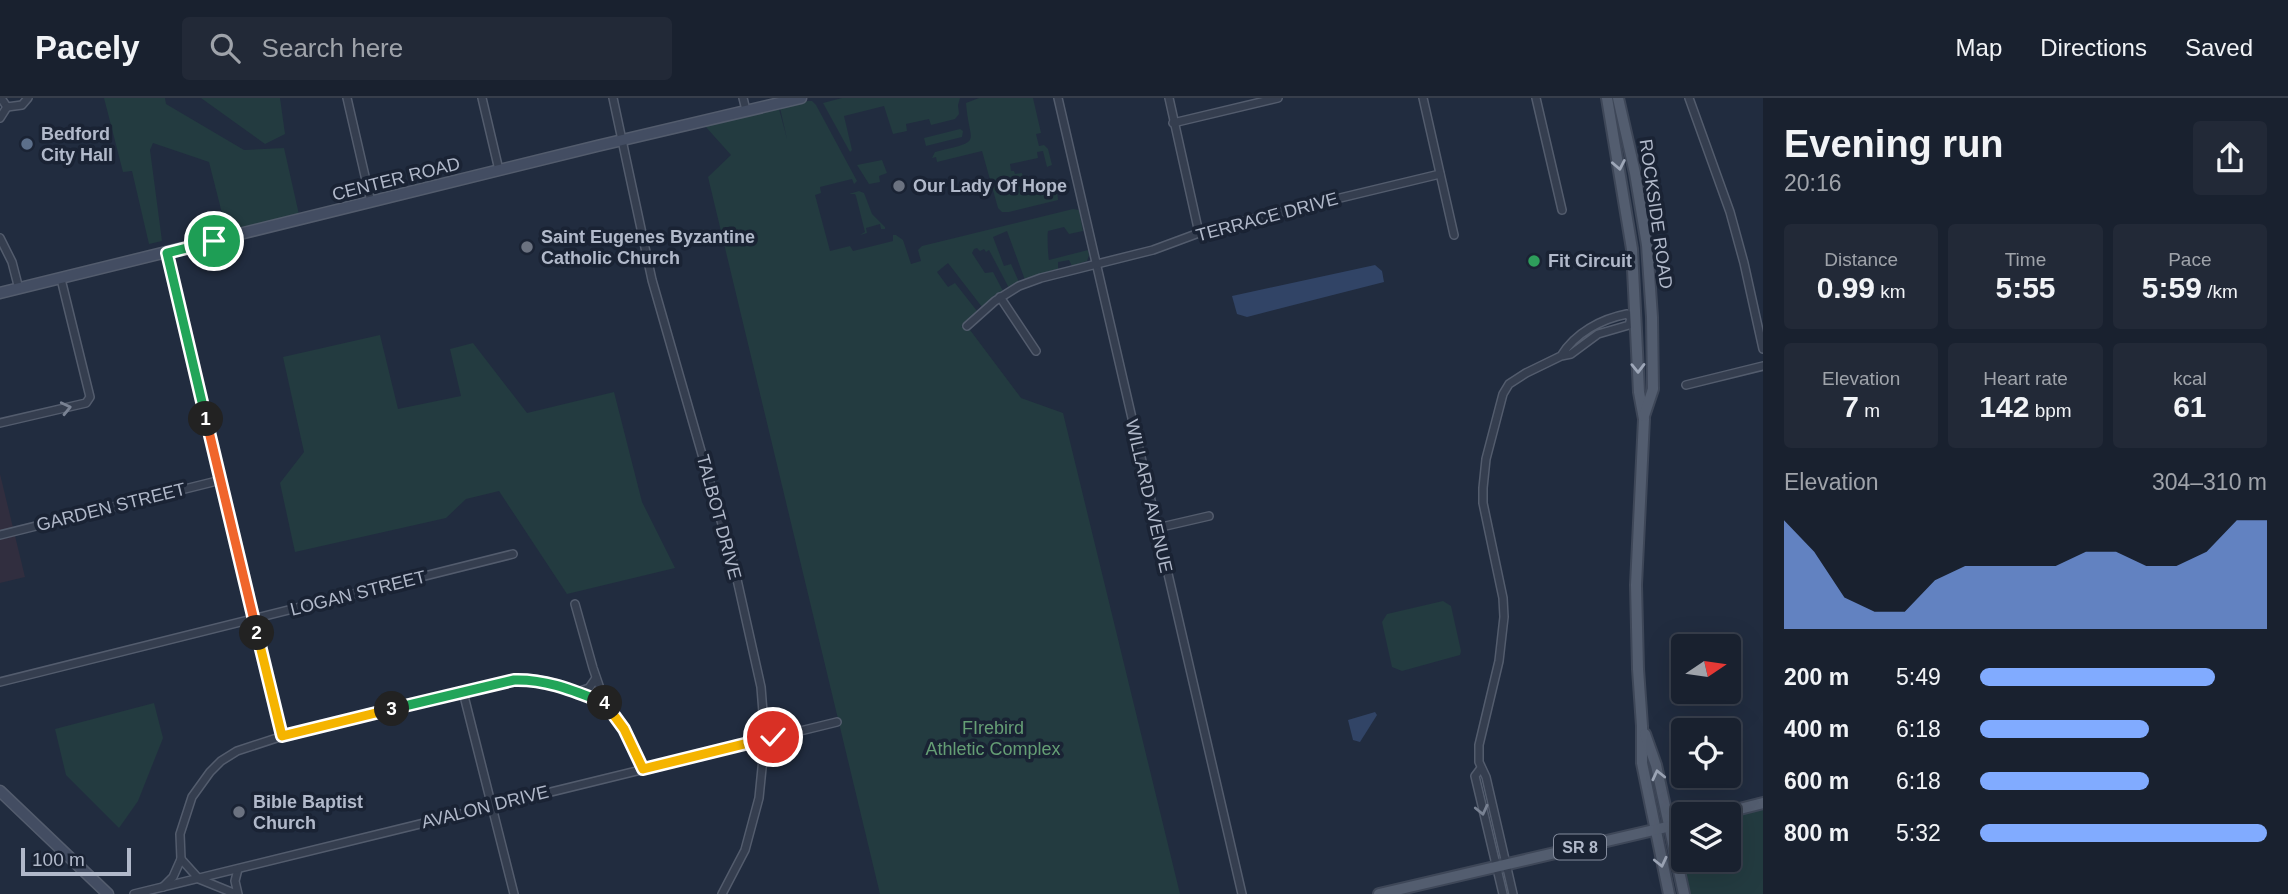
<!DOCTYPE html>
<html lang="en">
<head>
<meta charset="utf-8">
<style>
  body { margin:0; font-family:Arial,sans-serif; background:#222937; color:#f1f3f6; height:100vh; display:flex; flex-direction:column; font-size:26px; white-space:nowrap }
  * { box-sizing:border-box; margin:0 }
  p { font-size:23px; color:#9fa3aa }
  .icon { flex:none; width:38px; height:38px; fill:none; stroke:currentColor; stroke-width:2; stroke-linecap:round; stroke-linejoin:round }
  .map { position:relative; flex:1; overflow:hidden }
  .side { display:flex; flex-direction:column; background:#19212f; width:525px }
  .side>* { flex:none }
  .needle { width:46px; rotate:77deg }
  .controls { position:absolute; left:1671px; top:536px; display:grid; gap:14px }
  .controls a { display:grid; place-items:center; width:70px; height:70px; border-radius:7px; background:#19212f; box-shadow:0 7px 28px #0002,0 0 0 2px #373e4b; font-size:35px }
  .scale { position:absolute; left:21px; bottom:18px; width:110px; box-sizing:border-box; padding-left:7px; border:4px solid #b1b9ca; border-top:0; font-size:19px; line-height:24px; white-space:nowrap; color:#b1b9ca; -webkit-text-stroke:5px #1a2334; paint-order:stroke }
  .pin { position:absolute; display:grid; place-items:center; width:60px; height:60px; color:#fff; margin:-30px; border:4px solid #fff; border-radius:50%; box-shadow:0 2px 7px #0007 }
  .km { position:absolute; width:35px; height:35px; margin:-18px; border-radius:50%; background:#222; color:#fff; font-size:19px; line-height:35px; text-align:center }
  .round { display:grid; place-items:center; flex:none; width:74px; height:74px; border-radius:7px; background:#222937 }
  .overview { display:flex; align-items:center; justify-content:space-between; height:119px; padding:0 21px }
  h1 { font-size:38px; font-weight:700; line-height:52px }
  .metrics { display:grid; grid-template-columns:repeat(3,1fr); gap:10px; height:119px; padding:7px 21px }
  .metrics div { display:grid; align-content:center; border-radius:7px; background:#222937; text-align:center }
  .metrics b { font-size:30px; font-weight:700 }
  .metrics small { font-size:19px; font-weight:400 }
  .metrics p { font-size:19px }
  .chart { height:196px; padding:14px 21px }
  .chart p { display:flex; justify-content:space-between }
  .chart svg { width:100%; height:126px; margin-top:7px; fill:#81abff; opacity:.7 }
  ul { padding:0 21px; list-style:none; font-size:23px }
  li { display:grid; grid-template-columns:112px 84px 1fr; align-items:center; height:52px }
  li i { height:18px; border-radius:9px; background:#81abff }
  header { display:flex; align-items:center; gap:42px; box-sizing:border-box; height:98px; padding:0 35px; background:#19212f; border-bottom:2px solid #373e4b }
  header strong { font-size:33px }
  nav { display:flex; gap:38px; margin-inline-start:auto; font-size:24px }
  .search { width:490px; height:63px; background:#222937; display:flex; align-items:center; gap:18px; box-sizing:border-box; padding:0 24px; border-radius:7px; color:#9fa3aa; font-size:26px }
  main { display:flex; flex:1; min-height:0 }
  .map>svg:first-child { display:block }
  .medical { fill:#312e3f }
  .green { fill:#233b40 }
  .water { fill:#314466 }
  .lines { fill:none; stroke-linecap:round; stroke-linejoin:round }
  .street-casing { stroke:#535c6d; stroke-width:10 }
  .secondary-casing { stroke:#535c6d; stroke-width:13 }
  .primary-casing { stroke:#3e4758; stroke-width:14 }
  .street { stroke:#353e4f; stroke-width:7 }
  .secondary { stroke:#434d62; stroke-width:10 }
  .primary { stroke:#535d6f; stroke-width:10 }
  .oneway { stroke:#9ea7b8 }
  .oneway2 { stroke:#798293 }
  .split-1-casing { stroke:#fff; stroke-width:14 }
  .split-2-casing { stroke:#fff; stroke-width:14 }
  .split-3-casing { stroke:#fff; stroke-width:14 }
  .split-4-casing { stroke:#fff; stroke-width:14 }
  .split-5-casing { stroke:#fff; stroke-width:14 }
  .split-1 { stroke:#22a559; stroke-width:9 }
  .split-2 { stroke:#f0652b; stroke-width:9 }
  .split-3 { stroke:#f5b400; stroke-width:9 }
  .split-4 { stroke:#22a559; stroke-width:9 }
  .split-5 { stroke:#f5b400; stroke-width:9 }
  .service-dot { fill:#5c6f8a; stroke:#1a2334; stroke-width:2.5 }
  .worship-dot { fill:#6b7280; stroke:#1a2334; stroke-width:2.5 }
  .leisure-dot { fill:#2e9e5b; stroke:#1a2334; stroke-width:2.5 }
  .labels { text-anchor:middle; stroke-width:7; stroke-linejoin:round; paint-order:stroke }
  .shield { fill:#1a2334; stroke:#848c9d; stroke-width:2 }
  .shield-label { font-size:16px; font-weight:bold; fill:#b1b9ca }
  .poi-label { font-size:18px; font-weight:bold; fill:#b1b9ca; stroke:#1a2334; text-anchor:start }
  .street-label { font-size:18px; fill:#b1b9ca; stroke:#1a2334 }
  .park-label { font-size:18px; fill:#659e75; stroke:#1a2334 }
</style>
</head>
<body>
<header>
<strong>Pacely</strong>
<div class="search"><svg class="icon" aria-label="search" viewBox="0 0 24 24"><circle cx="10" cy="10" r="6"/><path d="M15 15l6 6"/></svg>Search here</div>
<nav><a>Map</a><a>Directions</a><a>Saved</a></nav>
</header>
<main>
<div class="map">
<svg width="1763" height="796" viewBox="0 0 1763 796">
  <rect width="100%" height="100%" fill="#212c3f"/>
  <path class="medical" d="M0 376 25 479 0 485Z"/>
  <g class="green">
    <path d="M104 0H165L166 6 244 52 284 50 300 121 228 139 209 64 153 45 150 52 162 143 149 146 132 73 123 74Z"/>
    <path d="M201 0H280L285 36 265 46Z"/>
    <path d="M842 0H960L958 7 959 16 955 21 931 27 929 21 906 26 907 33 893 36 884 8 844 18 852 52 850 54 823 5Z"/>
    <path d="M979 0H1033L1041 35 1036 36 1039 48 1044 47 1048 51 1052 67 1047 69 1043 53 1037 54 1038 60 1010 66 1011 73H1014L1015 76 1022 75 1025 89 1056 82 1058 102 1009 114H1002L998 110 982 53 937 64 936 59 932 60 935 54C985 42 969 47 966 5Z"/>
    <path d="M808 3H812L816 7 857 83 854 86 852 81 820 89 821 95 815 97 830 153 850 148 853 153 893 143V137H896L903 142 911 166 921 163 918 152 922 148 1073 111 1079 112 1083 133 1069 136 1064 129 1048 133C1047 136 1048 159 1049 162L1088 152 1089 157 1087 163 1072 168 1069 162 1058 164V171L1025 182 1007 133 993 139 1004 168 1011 166 1019 184 1009 190 989 152 986 154 984 151 980 153 977 150 974 151 972 155 985 175 993 174 1003 193 982 209 948 165 937 174 948 189 955 185 977 213 961 229 967 228 1021 300 1063 315 1180 796H880L708 79 731 57 705 28 779 11 787 41 780 10Z"/>
    <path d="M960 31 963 33 962 39 926 48 924 40Z"/>
    <path d="M882 62 887 75 879 78 880 84 869 86 857 67Z"/>
    <path d="M859 93 864 95 872 116 885 129V131H881L880 126 866 130 867 135 860 137 865 134 856 98 855 96H849Z"/>
    <path d="M380 237 398 311 461 298 450 251 473 245 527 315 614 294 642 404 675 470 567 496 499 393 466 401 446 420 295 454 280 385 304 354 283 259Z"/>
    <path d="M1443 503 1451 508 1461 553 1460 557 1402 573 1392 569 1382 524 1387 516Z"/>
    <path d="M154 605 163 640 138 703 119 730 66 677 55 631Z"/>
    <path d="M1763 705V796H1684L1669 728 1683 725 1684 761H1729V716Z"/>
  </g>
  <g class="water">
    <path d="M1375 167 1382 173 1384 184 1247 219 1237 216 1232 198Z"/>
    <path d="M1375 614 1377 617 1360 644 1353 642 1348 622Z"/>
  </g>
  <g class="lines">
    <g class="street-casing">
      <g id="street">
        <path d="M1 0 7 9"/>
        <path d="M347 0 371 104"/>
        <path d="M482 0 499 72"/>
        <path d="M613 0 652 182 734 468 761 589 765 640 759 700 745 752 722 796"/>
        <path d="M743 0 746 12"/>
        <path d="M1058 0 1242 796"/>
        <path d="M1169 0 1199 135"/>
        <path d="M1423 0 1454 137"/>
        <path d="M1536 0 1562 112"/>
        <path d="M1689 0 1730 114 1744 165 1763 251"/>
        <path d="M7 9 22 7 28 0"/>
        <path d="M0 20 7 9"/>
        <path d="M1173 25 1278 0"/>
        <path d="M0 140 12 164 19 191"/>
        <path d="M167 155 282 638"/>
        <path d="M1000 199 1036 253"/>
        <path d="M967 228 995 203 1019 188 1041 180 1153 152 1207 132 1440 76"/>
        <path d="M1686 287 1763 268"/>
        <path d="M0 325 86 305 90 299 61 181"/>
        <path d="M1157 430 1209 418"/>
        <path d="M0 437 221 382"/>
        <path d="M575 506 593 570 605 605"/>
        <path d="M0 584 513 456"/>
        <path d="M463 594 514 796"/>
        <path d="M577 594 589 590 596 580"/>
        <path d="M1481 670 1475 678 1503 796"/>
        <path d="M181 761 199 781 236 796"/>
        <path d="M238 771 235 783 238 796"/>
        <path d="M163 789 173 779 181 761 180 736 192 699 210 674 221 663 237 653 289 636 514 582 534 581 557 586 605 605 624 631 643 671"/>
        <path d="M134 796 837 624"/>
        <path d="M1513 796 1486 679 1479 664V647L1499 563 1504 519 1503 500 1483 405V390L1486 361 1503 296 1509 286 1526 275 1561 258 1571 256 1598 236 1629 227 1631 220 1627 216C1601 221 1575 235 1561 258"/>
      </g>
    </g>
    <g class="secondary-casing">
      <g id="secondary">
        <path d="M0 195 597 48 801 0"/>
        <path d="M0 693 108 796"/>
      </g>
    </g>
    <g class="primary-casing">
      <g id="primary">
        <path d="M1607 0 1632 151 1639 294 1644 321 1636 487 1638 571 1642 628V665L1669 796"/>
        <path d="M1618 0 1635 75 1647 147 1652 219 1653 291 1644 318"/>
        <path d="M1645 636 1656 667 1684 796"/>
        <path d="M1720 716 1763 705"/>
        <path d="M1379 796 1684 725"/>
      </g>
    </g>
    <use href="#street" class="street"/>
    <use href="#secondary" class="secondary"/>
    <use href="#primary" class="primary"/>
  </g>
  <defs><path id="oneway-chevron" d="M-2-3.5L2.5 0L-2 3.5" fill="none" stroke-width="1.6" stroke-linecap="round" stroke-linejoin="round" transform="scale(1.75)"/></defs>
  <g class="oneway">
    <use href="#oneway-chevron" transform="translate(1619 67) rotate(79)"/>
    <use href="#oneway-chevron" transform="translate(1638 270) rotate(89)"/>
    <use href="#oneway-chevron" transform="translate(1658 677) rotate(-103)"/>
    <use href="#oneway-chevron" transform="translate(1661 764) rotate(77)"/>
  </g>
  <g class="oneway2">
    <use href="#oneway-chevron" transform="translate(66 310) rotate(-13)"/>
    <use href="#oneway-chevron" transform="translate(1482 712) rotate(77)"/>
  </g>
  <g class="lines">
    <g class="split-1-casing">
      <path id="split-1" d="M206 321 167 155 214 143"/>
    </g>
    <g class="split-2-casing">
      <path id="split-2" d="M206 321 257 535"/>
    </g>
    <g class="split-3-casing">
      <path id="split-3" d="M257 535 282 638 392 611"/>
    </g>
    <g class="split-4-casing">
      <path id="split-4" d="M392 611 514 582C547 581 574 593 605 605"/>
    </g>
    <g class="split-5-casing">
      <path id="split-5" d="M605 605 624 631 643 671 773 639"/>
    </g>
    <use href="#split-1" class="split-1"/>
    <use href="#split-2" class="split-2"/>
    <use href="#split-3" class="split-3"/>
    <use href="#split-4" class="split-4"/>
    <use href="#split-5" class="split-5"/>
  </g>
  <circle class="service-dot" cx="27" cy="46" r="7"/>
  <g class="worship-dot">
    <circle cx="899" cy="88" r="7"/>
    <circle cx="527" cy="149" r="7"/>
    <circle cx="239" cy="714" r="7"/>
  </g>
  <circle class="leisure-dot" cx="1534" cy="163" r="7"/>
  <g class="labels">
    <rect class="shield" x="1554" y="736.5" width="52" height="25" rx="5"/>
    <g class="shield-label">
      <text x="1580" y="755">SR 8</text>
    </g>
    <g class="poi-label">
      <text x="41" y="42">Bedford<tspan x="41" dy="21">City Hall</tspan></text>
      <text x="913" y="94">Our Lady Of Hope</text>
      <text x="541" y="145">Saint Eugenes Byzantine<tspan x="541" dy="21">Catholic Church</tspan></text>
      <text x="1548" y="169">Fit Circuit</text>
      <text x="253" y="710">Bible Baptist<tspan x="253" dy="21">Church</tspan></text>
    </g>
    <g class="street-label">
      <text transform="translate(396 81) rotate(-14)" y="6">CENTER ROAD</text>
      <text transform="translate(1656 116) rotate(82)" y="6">ROCKSIDE ROAD</text>
      <text transform="translate(1267 119) rotate(-15)" y="6">TERRACE DRIVE</text>
      <text transform="translate(1149 398) rotate(77)" y="6">WILLARD AVENUE</text>
      <text transform="translate(111 409) rotate(-14)" y="6">GARDEN STREET</text>
      <text transform="translate(719 419) rotate(75)" y="6">TALBOT DRIVE</text>
      <text transform="translate(358 495) rotate(-14)" y="6">LOGAN STREET</text>
      <text transform="translate(485 709) rotate(-14)" y="6">AVALON DRIVE</text>
    </g>
    <g class="park-label">
      <text x="993" y="636">FIrebird<tspan x="993" dy="21">Athletic Complex</tspan></text>
    </g>
  </g>
</svg>
<div class="controls">
<a><svg class="needle" viewBox="-14 -14 28 28"><path d="M0-13l5 13h-10z" fill="#e53935"/><path d="M0 13l5-13h-10z" fill="#9fa3aa"/></svg></a>
<a><svg class="icon" aria-label="locate" viewBox="0 0 24 24"><circle cx="12" cy="12" r="6"/><path d="M12 2v4M12 18v4M2 12h4M18 12h4"/></svg></a>
<a><svg class="icon" aria-label="layers" viewBox="0 0 24 24"><path d="M12 4l9 5-9 5-9-5zM3 14l9 5 9-5"/></svg></a>
</div>
<div class="scale">100 m</div>
<div class="pin" style="left:214px;top:143px;background:#1e9e55"><svg class="icon" aria-label="arrive" viewBox="0 0 24 24"><path d="M6 21V4h12l-3 4 3 4H6"/></svg></div>
<div class="pin" style="left:773px;top:639px;background:#d93025"><svg class="icon" aria-label="check" viewBox="0 0 24 24"><path d="M5 12l5 5 9-10"/></svg></div>
<b class="km" style="left:206px;top:321px">1</b>
<b class="km" style="left:257px;top:535px">2</b>
<b class="km" style="left:392px;top:611px">3</b>
<b class="km" style="left:605px;top:605px">4</b>
</div>
<section class="side">
<div class="overview"><div><h1>Evening run</h1><p>20:16</p></div><a class="round"><svg class="icon" aria-label="share" viewBox="0 0 24 24"><path d="M12 15V3M7 8l5-5 5 5M5 13v7h14v-7"/></svg></a></div>
<div class="metrics">
<div><p>Distance</p><b>0.99<small> km</small></b></div>
<div><p>Time</p><b>5:55</b></div>
<div><p>Pace</p><b>5:59<small> /km</small></b></div>
</div>
<div class="metrics">
<div><p>Elevation</p><b>7<small> m</small></b></div>
<div><p>Heart rate</p><b>142<small> bpm</small></b></div>
<div><p>kcal</p><b>61</b></div>
</div>
<div class="chart"><p><span>Elevation</span>304–310 m</p>
<svg viewBox="0 0 160 44" preserveAspectRatio="none"><path d="M0 44V6L10 17L20 33L30 38L40 38L50 27L60 22L70 22L80 22L90 22L100 17L110 17L120 22L130 22L140 17L150 6L160 6V44z"/></svg>
</div>
<ul>
<li><b>200 m</b>5:49<i style="width:82%"></i></li>
<li><b>400 m</b>6:18<i style="width:59%"></i></li>
<li><b>600 m</b>6:18<i style="width:59%"></i></li>
<li><b>800 m</b>5:32<i style="width:100%"></i></li>
</ul>
</section>
</main>
</body>
</html>
